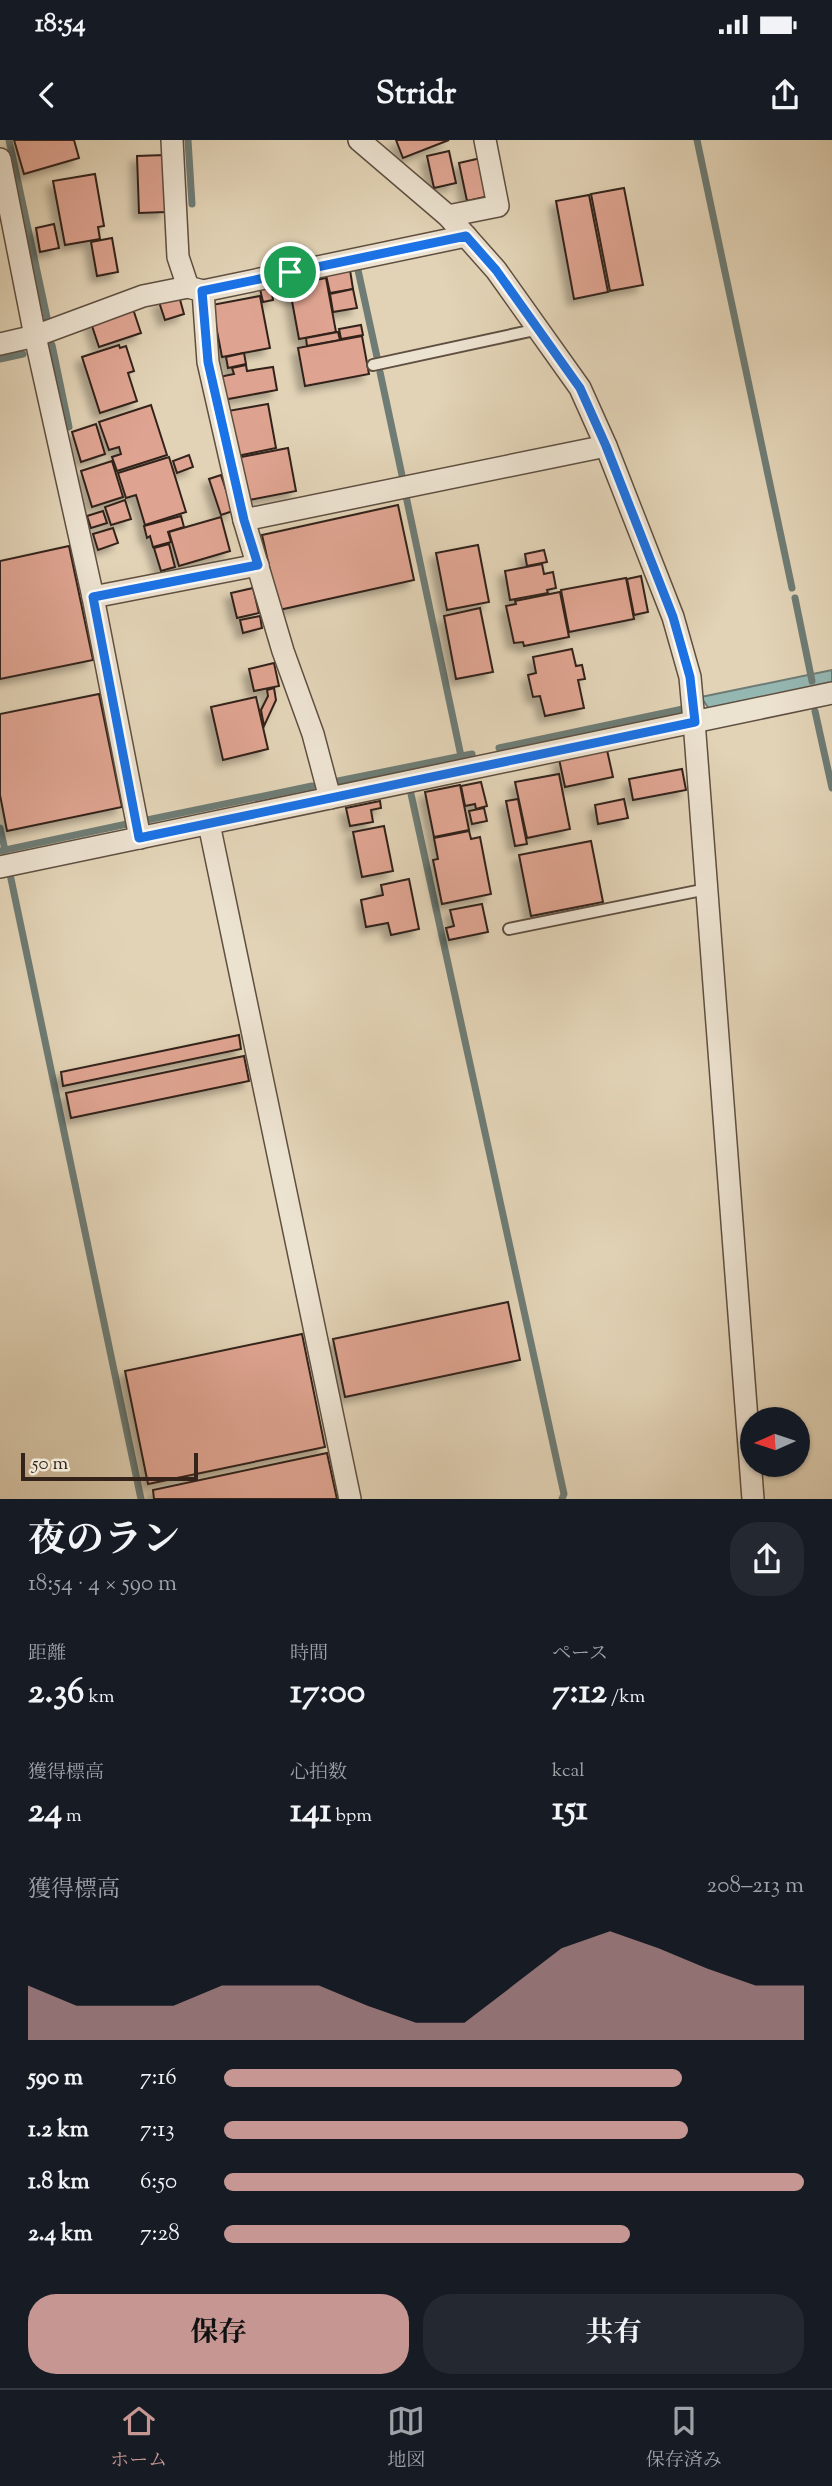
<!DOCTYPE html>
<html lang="ja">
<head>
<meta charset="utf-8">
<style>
  body { margin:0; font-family:"Sorts Mill Goudy","Noto Serif JP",serif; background:#242831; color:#f1f3f6; height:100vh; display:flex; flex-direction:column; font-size:26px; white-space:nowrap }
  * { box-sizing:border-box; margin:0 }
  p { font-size:23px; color:#9ea1a6 }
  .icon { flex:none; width:38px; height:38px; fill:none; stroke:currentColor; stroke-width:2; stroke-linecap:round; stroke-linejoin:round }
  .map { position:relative; height:1359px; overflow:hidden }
  .side { display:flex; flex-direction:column; background:#171b24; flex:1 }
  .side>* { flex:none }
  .needle { width:46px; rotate:267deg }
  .buttons { position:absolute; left:740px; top:1267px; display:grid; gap:14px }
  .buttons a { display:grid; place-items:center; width:70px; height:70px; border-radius:50%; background:#171b24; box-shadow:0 2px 5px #0004; font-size:35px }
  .scale { position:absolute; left:21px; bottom:18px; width:177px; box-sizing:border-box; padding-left:7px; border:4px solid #33231a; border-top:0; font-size:19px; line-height:24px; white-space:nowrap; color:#33231a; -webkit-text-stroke:5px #ece2d0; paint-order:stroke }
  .pin { position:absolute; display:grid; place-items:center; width:60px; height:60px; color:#fff; margin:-30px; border:4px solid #fff; border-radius:50%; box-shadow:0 2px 7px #0007 }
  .round { display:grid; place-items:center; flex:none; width:74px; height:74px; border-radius:28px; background:#242831 }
  .overview { display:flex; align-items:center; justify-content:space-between; height:119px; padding:0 28px }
  h1 { font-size:38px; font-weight:700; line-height:52px }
  .figures { display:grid; grid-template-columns:repeat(3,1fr); gap:10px; height:119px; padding:7px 28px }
  .figures div { display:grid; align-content:center }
  .figures b { font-size:35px; font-weight:700 }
  .figures small { font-size:19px; font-weight:400 }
  .figures p { font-size:19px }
  .chart { height:196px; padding:14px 28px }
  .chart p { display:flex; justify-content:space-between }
  .chart svg { width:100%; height:126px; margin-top:7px; fill:#c59692; opacity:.7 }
  .button { display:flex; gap:14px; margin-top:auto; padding:14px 28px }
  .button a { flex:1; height:80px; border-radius:28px; background:#c59692; color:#111; font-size:28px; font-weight:700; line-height:80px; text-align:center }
  .button a+a { background:#242831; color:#f1f3f6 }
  ul { padding:0 28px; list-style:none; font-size:23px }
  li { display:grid; grid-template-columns:112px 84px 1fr; align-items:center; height:52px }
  li i { height:18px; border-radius:9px; background:#c59692 }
  .status { display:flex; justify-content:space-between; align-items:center; height:49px; padding:0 35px; background:#171b24; direction:ltr }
  .status svg { height:19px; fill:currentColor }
  header { display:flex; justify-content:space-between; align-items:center; height:91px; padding:0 28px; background:#171b24; font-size:32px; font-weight:700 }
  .menu { display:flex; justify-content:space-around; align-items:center; height:98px; border-top:2px solid #363941; background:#171b24; font-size:19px; color:#9ea1a6 }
  .menu a { display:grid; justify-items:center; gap:4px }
  .menu .active { color:#c59692 }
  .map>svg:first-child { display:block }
  .water { fill:#95b7b2; stroke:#6e7c75; stroke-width:2 }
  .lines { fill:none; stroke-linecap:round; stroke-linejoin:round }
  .stream { stroke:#6e7c75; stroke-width:7 }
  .building { fill:#dfa491; stroke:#33231a; stroke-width:2; filter:url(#shadow) }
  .service-casing { stroke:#5f4f41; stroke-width:14 }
  .minor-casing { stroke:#5f4f41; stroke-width:24 }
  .service { stroke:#ece2d0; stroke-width:10 }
  .minor { stroke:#ece2d0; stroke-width:21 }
  .route-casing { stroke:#fff; stroke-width:14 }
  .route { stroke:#1a73e8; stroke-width:9 }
</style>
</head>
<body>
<div class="status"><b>18:54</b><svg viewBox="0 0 49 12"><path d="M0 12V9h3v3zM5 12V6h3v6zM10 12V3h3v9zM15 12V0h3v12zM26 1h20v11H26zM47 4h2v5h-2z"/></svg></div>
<header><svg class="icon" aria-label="back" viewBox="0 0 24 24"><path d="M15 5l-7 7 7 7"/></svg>Stridr<svg class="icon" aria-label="share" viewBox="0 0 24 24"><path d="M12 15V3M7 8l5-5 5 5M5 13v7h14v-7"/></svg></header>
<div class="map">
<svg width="832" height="1359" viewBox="0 0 832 1359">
  <defs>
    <filter id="shadow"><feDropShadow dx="-6" dy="6" stdDeviation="3.5" flood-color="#0004"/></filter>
  </defs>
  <rect width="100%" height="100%" fill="#e2d3b6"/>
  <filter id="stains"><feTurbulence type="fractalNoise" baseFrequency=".00286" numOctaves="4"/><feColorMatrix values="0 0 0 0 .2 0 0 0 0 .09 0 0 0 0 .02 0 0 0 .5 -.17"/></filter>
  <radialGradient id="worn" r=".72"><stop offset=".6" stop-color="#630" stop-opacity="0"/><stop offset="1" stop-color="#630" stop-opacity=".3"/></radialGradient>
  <path class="water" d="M832 530V544L709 569 701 557Z"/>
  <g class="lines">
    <g class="stream">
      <path d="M9 0 49 187"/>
      <path d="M188 0 192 64"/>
      <path d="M697 0 792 448"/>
      <path d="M358 130 377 217"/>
      <path d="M52 205 69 287"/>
      <path d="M0 219 23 214"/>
      <path d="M380 232 403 340"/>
      <path d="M406 356 461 616"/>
      <path d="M795 458 812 541"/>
      <path d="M815 571 832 648"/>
      <path d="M499 608 683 569"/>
      <path d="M338 641 472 614"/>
      <path d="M411 654 564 1354 562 1359"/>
      <path d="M147 680 312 646"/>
      <path d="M0 688 5 710"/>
      <path d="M0 711 127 684"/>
      <path d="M10 734 141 1359"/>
    </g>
  </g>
  <g class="building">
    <path d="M14 0H74L79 18 24 34Z"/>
    <path d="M396 0H449L403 18Z"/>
    <path d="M449 11 456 43 434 48 427 16Z"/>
    <path d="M164 15 166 72 139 73 137 16Z"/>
    <path d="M481 18 489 56 467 61 459 23Z"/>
    <path d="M95 34 104 86 98 87 100 99 65 105 53 41Z"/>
    <path d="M624 48 643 145 610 151 591 54Z"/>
    <path d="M589 55 608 152 574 159 556 61Z"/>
    <path d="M54 84 59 108 40 112 36 88Z"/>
    <path d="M112 98 118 132 97 136 91 102Z"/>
    <path d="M350 130 353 149 330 153 326 135Z"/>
    <path d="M326 138 336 192 299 199 289 145Z"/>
    <path d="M271 147 273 160 263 162 260 149Z"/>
    <path d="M353 149 357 168 333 172 330 154Z"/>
    <path d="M179 156 184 174 165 180 159 162Z"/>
    <path d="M260 156 270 208 222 217 212 165Z"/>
    <path d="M132 166 141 193 99 207 90 180Z"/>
    <path d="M361 185 363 195 341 199 339 189Z"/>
    <path d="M338 192 340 200 307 206 306 198Z"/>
    <path d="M362 196 369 234 305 246 298 208Z"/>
    <path d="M119 205 120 208 126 206 134 231 128 233 137 261 100 273 82 217Z"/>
    <path d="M244 213 246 224 228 228 226 217Z"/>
    <path d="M246 225 247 231 273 227 277 250 223 260 219 237 234 234 232 228Z"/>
    <path d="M268 264 276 308 237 316 228 271Z"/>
    <path d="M151 265 167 315 117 331 112 317 121 314 119 307 109 310 99 282Z"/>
    <path d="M96 284 105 314 81 322 72 292Z"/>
    <path d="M288 308 296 351 244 361 236 318Z"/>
    <path d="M189 315 193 327 177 333 173 321Z"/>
    <path d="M169 317 186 372 145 385 136 355 126 358 118 333Z"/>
    <path d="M112 321 123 357 92 367 81 331Z"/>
    <path d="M221 335 233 371 221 375 209 339Z"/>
    <path d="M125 360 131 379 111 385 105 367Z"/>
    <path d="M398 365 414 440 279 470 262 395Z"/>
    <path d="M103 371 107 383 91 388 87 376Z"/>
    <path d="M181 376 184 387 168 392 171 402 153 407 150 396 147 398 144 386Z"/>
    <path d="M221 377 230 411 179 426 169 392Z"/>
    <path d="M113 388 118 403 98 410 93 394Z"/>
    <path d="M169 404 175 427 161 431 154 408Z"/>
    <path d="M478 405 489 462 447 470 436 413Z"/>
    <path d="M69 406 93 520 0 539V421Z"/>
    <path d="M544 410 547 422 527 426 525 414Z"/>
    <path d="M542 424 544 434 553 432 556 448 547 450 548 453 510 460 505 431Z"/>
    <path d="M641 436 648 472 634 475 627 439Z"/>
    <path d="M626 438 634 479 569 492 561 450Z"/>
    <path d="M253 448 259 473 237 478 231 453Z"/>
    <path d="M560 452 569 497 524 506 523 502 514 503 506 466 516 464 515 461Z"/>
    <path d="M480 468 493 532 456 539 444 476Z"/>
    <path d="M260 476 262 488 243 493 240 480Z"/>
    <path d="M572 509 576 526 582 525 585 539 578 540 584 568 545 576 540 556 533 557 528 535 536 533 533 517Z"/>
    <path d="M274 523 279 546 254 551 249 529Z"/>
    <path d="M274 548 276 560 264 586 261 570 268 556 267 550Z"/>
    <path d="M99 554 122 667 7 691 0 655V574Z"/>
    <path d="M256 557 268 609 223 620 211 567Z"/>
    <path d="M607 610 613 637 565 647 559 619Z"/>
    <path d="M682 629 686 650 633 660 629 639Z"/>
    <path d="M559 634 570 689 527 698 515 642Z"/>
    <path d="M481 642 487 666 476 669 475 664 465 666 461 646Z"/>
    <path d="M460 645 469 690 434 697 425 652Z"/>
    <path d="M518 659 527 704 515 706 506 661Z"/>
    <path d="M624 659 628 678 598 684 595 665Z"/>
    <path d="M380 661 381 668 371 670 373 682 350 686 346 668Z"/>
    <path d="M484 668 487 681 472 684 469 671Z"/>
    <path d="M384 686 393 731 362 737 353 692Z"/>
    <path d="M469 691 471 699 480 697 491 754 442 764 433 720 438 719 434 698Z"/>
    <path d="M591 701 603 762 531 776 519 715Z"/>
    <path d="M409 739 419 789 391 795 388 783 366 787 361 760 383 755 381 745Z"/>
    <path d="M482 764 488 792 449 800 446 788 454 786 450 770Z"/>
    <path d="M239 895 241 909 63 946 61 932Z"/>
    <path d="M244 916 249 941 71 978 66 953Z"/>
    <path d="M508 1162 520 1220 345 1257 333 1199Z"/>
    <path d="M302 1194 325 1307 148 1344 125 1231Z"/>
    <path d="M327 1313 337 1359H154L153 1350Z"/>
  </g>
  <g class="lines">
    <g class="service-casing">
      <g id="service">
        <path d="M373 225 539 189"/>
        <path d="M509 789 707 749"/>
      </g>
    </g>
    <g class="minor-casing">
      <g id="minor">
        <path d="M172 0 178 117 188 147 203 151 208 222 244 380 283 511 313 594 330 658"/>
        <path d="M359 0 448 76 496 130 580 248 606 306 673 477 690 537 694 581 753 1359"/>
        <path d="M0 19 35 196 93 457 140 698"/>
        <path d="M448 76 498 66 485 0"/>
        <path d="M203 151 466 96"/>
        <path d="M0 204 35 196 143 156 188 147"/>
        <path d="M244 380 606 306"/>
        <path d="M93 457 258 425"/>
        <path d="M209 684 350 1359"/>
        <path d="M0 727 832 553"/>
      </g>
    </g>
    <use href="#service" class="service"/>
    <use href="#minor" class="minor"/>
  </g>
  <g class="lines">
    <g class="route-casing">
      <path id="route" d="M466 96 496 130 580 248 606 306 673 477 690 537 695 582 139 698 93 457 258 425 244 380 208 222 202 151Z"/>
    </g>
    <use href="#route" class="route"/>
  </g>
  <rect width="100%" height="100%" filter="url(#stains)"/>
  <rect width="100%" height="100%" fill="url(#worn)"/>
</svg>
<div class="buttons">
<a><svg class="needle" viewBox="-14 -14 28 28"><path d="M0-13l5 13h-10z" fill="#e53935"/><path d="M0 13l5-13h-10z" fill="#9ea1a6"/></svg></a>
</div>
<div class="scale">50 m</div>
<div class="pin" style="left:290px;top:132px;background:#1e9e55"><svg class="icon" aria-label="arrive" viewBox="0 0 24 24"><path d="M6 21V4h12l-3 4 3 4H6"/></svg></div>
</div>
<section class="side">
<div class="overview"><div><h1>夜のラン</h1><p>18:54 · 4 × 590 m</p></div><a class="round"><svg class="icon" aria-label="share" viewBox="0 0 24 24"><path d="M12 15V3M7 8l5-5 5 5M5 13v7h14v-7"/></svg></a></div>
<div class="figures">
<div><p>距離</p><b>2.36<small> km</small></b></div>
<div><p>時間</p><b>17:00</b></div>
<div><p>ペース</p><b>7:12<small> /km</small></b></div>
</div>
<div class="figures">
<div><p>獲得標高</p><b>24<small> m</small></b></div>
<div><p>心拍数</p><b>141<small> bpm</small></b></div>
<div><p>kcal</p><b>151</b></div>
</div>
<div class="chart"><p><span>獲得標高</span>208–213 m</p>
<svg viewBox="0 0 160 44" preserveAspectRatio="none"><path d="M0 44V25L10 32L20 32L30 32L40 25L50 25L60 25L70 32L80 38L90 38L100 25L110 12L120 6L130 12L140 19L150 25L160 25V44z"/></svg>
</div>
<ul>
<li><b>590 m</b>7:16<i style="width:79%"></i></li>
<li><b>1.2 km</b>7:13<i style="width:80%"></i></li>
<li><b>1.8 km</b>6:50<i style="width:100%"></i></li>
<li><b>2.4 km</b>7:28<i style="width:70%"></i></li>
</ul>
<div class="button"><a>保存</a><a>共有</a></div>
</section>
<nav class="menu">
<a class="active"><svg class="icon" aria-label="home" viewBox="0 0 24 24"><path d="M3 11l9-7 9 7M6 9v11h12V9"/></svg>ホーム</a>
<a><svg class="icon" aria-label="map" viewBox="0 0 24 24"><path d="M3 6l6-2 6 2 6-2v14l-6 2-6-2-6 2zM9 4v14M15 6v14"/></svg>地図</a>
<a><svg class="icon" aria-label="saved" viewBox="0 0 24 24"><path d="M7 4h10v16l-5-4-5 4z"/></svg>保存済み</a>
</nav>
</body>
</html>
